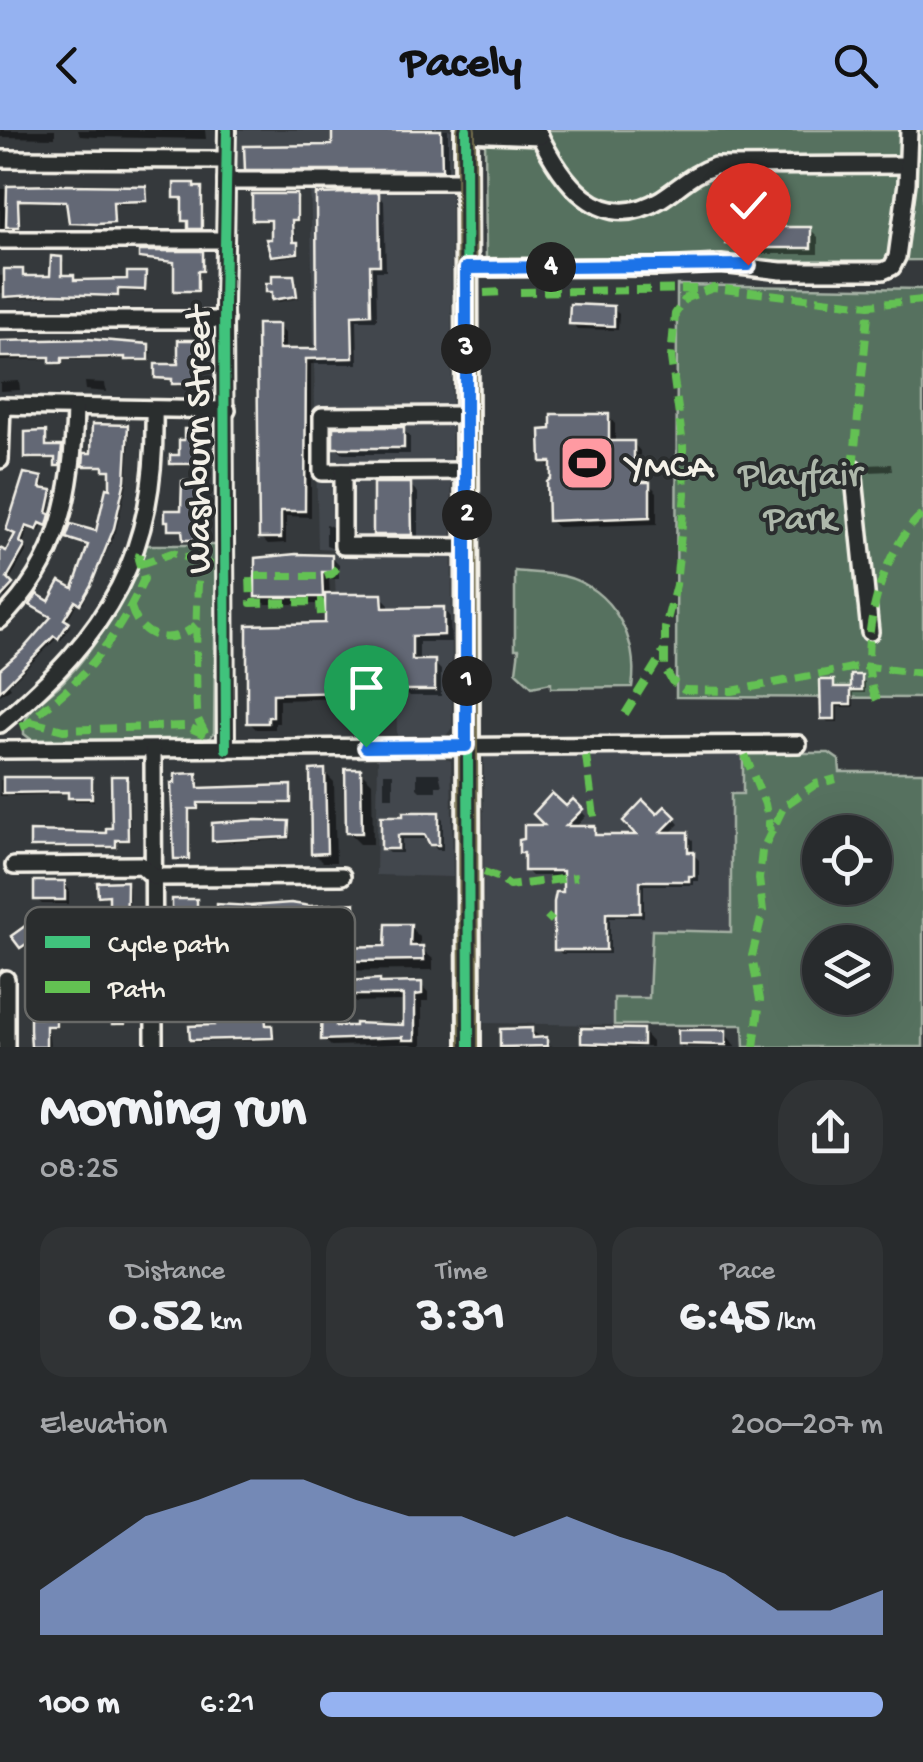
<!DOCTYPE html>
<html lang="en">
<head>
<meta charset="utf-8">
<style>
  body { margin:0; font-family:"Gochi Hand",sans-serif; background:#303335; color:#f1f3f6; height:100vh; display:flex; flex-direction:column; font-size:38px; white-space:nowrap }
  * { box-sizing:border-box; margin:0 }
  p { font-size:32px; color:#a5a7aa }
  .icon { flex:none; width:55px; height:55px; fill:none; stroke:currentColor; stroke-width:2; stroke-linecap:round; stroke-linejoin:round }
  .map { position:relative; height:917px; overflow:hidden }
  .drawer { display:flex; flex-direction:column; background:#282b2d; flex:1 }
  .drawer>* { flex:none }
  .tools { position:absolute; left:802px; top:685px; display:grid; gap:20px }
  .tools a { display:grid; place-items:center; width:90px; height:90px; border-radius:50%; background:#282b2d; box-shadow:0 10px 40px #0002,0 0 0 2px #444749; font-size:50px }
  .pin { position:absolute; display:grid; place-items:center; width:85px; height:85px; color:#fff; margin:-102px -42px; border-radius:50% 50% 50% 0; rotate:-45deg; box-shadow:0 0 10px #0007 }
  .pin .icon { rotate:45deg }
  .km { position:absolute; width:50px; height:50px; margin:-25px; border-radius:50%; background:#222; color:#fff; font-size:28px; line-height:50px; text-align:center }
  .round { display:grid; place-items:center; flex:none; width:105px; height:105px; border-radius:40px; background:#303335 }
  .overview { display:flex; align-items:center; justify-content:space-between; height:170px; padding:0 40px }
  h1 { font-size:55px; font-weight:800; line-height:75px }
  .metrics { display:grid; grid-template-columns:repeat(3,1fr); gap:15px; height:170px; padding:10px 40px }
  .metrics div { display:grid; align-content:center; border-radius:25px; background:#303335; text-align:center }
  .metrics b { font-size:50px; font-weight:800 }
  .metrics small { font-size:28px; font-weight:400 }
  .metrics p { font-size:28px }
  .chart { height:280px; padding:20px 40px }
  .chart p { display:flex; justify-content:space-between }
  .chart svg { width:100%; height:180px; margin-top:10px; fill:#95b2f1; opacity:.7 }
  ul { padding:0 40px; list-style:none; font-size:32px }
  li { display:grid; grid-template-columns:160px 120px 1fr; align-items:center; height:75px }
  li i { height:25px; border-radius:12px; background:#95b2f1 }
  header { display:flex; justify-content:space-between; align-items:center; height:130px; padding:0 40px; background:#95b2f1; color:#111; font-size:45px; font-weight:800 }
  .map>svg:first-child { display:block }
  .built { fill:#43474d }
  .green { fill:#56715f; stroke:#a5b1a4; stroke-width:2.5; fill-rule:evenodd }
  .shadow { fill:#0007; fill-rule:evenodd }
  .building { fill:#636775; stroke:#f4f1e8; stroke-width:2.5; fill-rule:evenodd }
  .lines { fill:none; stroke-linecap:round; stroke-linejoin:round }
  .minor-casing { stroke:#f4f1e8; stroke-width:22 }
  .major-casing { stroke:#f4f1e8; stroke-width:28 }
  .minor { stroke:#2a2d2e; stroke-width:15 }
  .major { stroke:#726c4b; stroke-width:20 }
  .quiet { stroke:#63c152; stroke-width:8; stroke-dasharray:15 8; stroke-linecap:butt }
  .cycleway-casing { stroke:#2a2d2e; stroke-width:16 }
  .cycleway { stroke:#40c37c; stroke-width:10 }
  .route-casing { stroke:#fff; stroke-width:20 }
  .route { stroke:#1a73e8; stroke-width:12 }
  .labels { text-anchor:middle; stroke-width:8; stroke-linejoin:round; paint-order:stroke }
  .street-label { font-size:38px; fill:#f4f1e8; stroke:#2a2d2e }
  .poi-label { font-size:38px; fill:#f4f1e8; stroke:#2a2d2e; text-anchor:start }
  .park-label { font-size:38px; fill:#adb7aa; stroke:#2a2d2e }
  .key { fill:#2a2d2e; stroke:#676866; stroke-width:2.5 }
  .key-label { font-size:28px; fill:#f4f1e8 }
</style>
</head>
<body>
<header><svg class="icon" aria-label="back" viewBox="0 0 24 24"><path d="M15 5l-7 7 7 7"/></svg>Pacely<svg class="icon" aria-label="search" viewBox="0 0 24 24"><circle cx="10" cy="10" r="6"/><path d="M15 15l6 6"/></svg></header>
<div class="map">
<svg width="923" height="917" viewBox="0 0 923 917">
  <rect width="100%" height="100%" fill="#35393c"/>
  <filter id="ink" filterUnits="userSpaceOnUse"><feTurbulence type="fractalNoise" baseFrequency=".01" numOctaves="2"/><feDisplacementMap in="SourceGraphic" scale="20" xChannelSelector="R" yChannelSelector="G"/><feConvolveMatrix kernelMatrix="1 2 1 2 8 2 1 2 1" color-interpolation-filters="sRGB"/></filter>
  <g filter="url(#ink)">
    <g class="built">
      <path d="M236 0H451L452 598 445 607H397L395 506 337 507 334 419 318 418 310 43 237 42Z"/>
      <path d="M484 623H743V664L731 665V802L651 813 649 868H615L614 895 483 893Z"/>
      <path d="M378 627 441 626 451 631 453 747 376 745Z"/>
    </g>
    <g class="green">
      <path d="M485 0H923V130L486 132Z"/>
      <path d="M677 155 923 159V568L676 567Z"/>
      <path d="M145 415H216L214 603 207 611 32 610 24 604C21 578 48 568 64 551 103 510 125 467 145 415Z"/>
      <path d="M515 441C531 443 548 443 563 446 612 457 640 510 632 557L551 558V553L532 557 516 542 519 519H515Z"/>
      <path d="M743 623H829L839 630 840 642H923V917H744L743 895H614V868H649L652 800 731 802V664H743ZM820 702H875V758H820ZM820 812H875V868H820Z"/>
    </g>
    <g class="shadow">
      <path d="M0 0H205L206 9 96 7 80 6 78 0H55V8L0 7Z"/>
      <path d="M334 0H448V46H255L247 39 334 18Z"/>
      <path d="M193 56 204 62V101L190 98V93L185 90V70L176 67Z"/>
      <path d="M145 58 148 73 115 74V95H74L69 72H20V99H0V59Z"/>
      <path d="M378 65 384 71 386 141H376L377 190H357L358 234H311V387L286 386V413L268 414 261 407 278 196 285 203V222H319Z"/>
      <path d="M296 67 299 70V92H294L295 114 300 117V125L276 128 273 125V92H258L255 89Z"/>
      <path d="M810 99 818 107V124H744L729 113Z"/>
      <path d="M202 124 205 143H200V163L176 160V133L142 127Z"/>
      <path d="M61 129 64 132V147L129 151 145 144 147 162 120 161V167L58 166 9 169 6 163H0V146L22 141 25 148H53Z"/>
      <path d="M293 147 299 168 278 172 275 164 269 161Z"/>
      <path d="M613 179 619 184 618 200 577 199 572 193Z"/>
      <path d="M197 212 198 256H177L174 250 157 247 180 237Z"/>
      <path d="M0 214 148 216 152 219 151 232H131L127 229 64 230V235H56L53 229 0 231Z"/>
      <path d="M19 251 20 260 0 261V252Z"/>
      <path d="M85 252 105 253 106 262 86 260Z"/>
      <path d="M608 286 615 294V313H633L640 321 641 354H649L657 362V394L557 397 550 390 553 339 543 331Z"/>
      <path d="M127 298 130 300 127 353 116 401 83 474 78 471 66 493 70 496 61 510 58 507 9 555 11 558 0 565V542L25 521 54 488 49 474 74 462 90 416 72 410 98 405 113 362V342L106 337 85 335Z"/>
      <path d="M403 299 410 307V324H343L336 317Z"/>
      <path d="M200 301 203 304V336H175L172 333 182 327Z"/>
      <path d="M45 304 48 318 64 321 62 338 57 335V330H31L28 327Z"/>
      <path d="M891 334 892 341 868 342 866 335Z"/>
      <path d="M41 349 44 352 42 361 53 366 49 386 52 389 50 397 43 394 40 401 29 397 22 416 27 420 8 453 14 459 5 468 0 463V421L7 424 18 405 9 400Z"/>
      <path d="M196 354 199 357 198 412H188L185 402 171 399 184 382Z"/>
      <path d="M410 355 418 363V412L383 411 375 404Z"/>
      <path d="M326 394 334 398V418L326 415Z"/>
      <path d="M331 427 339 435V449H329L330 467 381 466 389 474V480L443 479 450 487 451 512H419V533H434L441 540V566H410L405 561 378 560V601H359L351 593 349 568 279 570V593H275V599H256L249 592 327 495V474H266L258 466Z"/>
      <path d="M861 548 865 552V563H854V577H838V592H828L823 588 833 553 837 557 853 560Z"/>
      <path d="M360 641 372 653 373 714H360L348 702Z"/>
      <path d="M324 642 334 652 336 732H323L313 722Z"/>
      <rect x="384" y="643" width="9" height="24"/>
      <path d="M417 643H439L442 656H436V661H420L417 658Z"/>
      <path d="M196 646 200 660 290 657 293 675H200V681H191V731H180L176 728Z"/>
      <path d="M126 649 129 652 130 712H118V719H36L32 716 109 705 114 701Z"/>
      <path d="M0 650H91L94 653V671H74L71 664 0 666Z"/>
      <path d="M573 673 586 686 574 699 594 698 599 708 642 707 665 679 679 694 668 705H687L693 710V724L699 730V751H693V755H644V787H610V824H562L556 819 565 746H532L526 740V727L521 722Z"/>
      <path d="M438 684 443 689V720H437L427 709H402V723H389L383 718V689Z"/>
      <path d="M288 693 291 709 218 713 215 710Z"/>
      <path d="M64 754 69 759V774H42L36 769Z"/>
      <path d="M126 754 129 757 127 896H117L114 893 113 807 107 804 112 791V767L100 764Z"/>
      <path d="M196 772 199 782 354 775 357 794 194 798V812H171L168 810 174 792Z"/>
      <path d="M32 794 62 830V852L66 856V864H58V898H48L50 917H33L43 890 47 834 32 814 25 819 15 807Z"/>
      <path d="M410 797 420 807V818L433 829V840L296 841 286 831 387 819Z"/>
      <path d="M249 816 252 819V838H239L240 855 250 858V886H264L268 898 274 901 275 910 195 912 192 909 216 898 217 876H194L191 873 225 865V844H195L192 841 226 832Z"/>
      <path d="M379 852 383 855H421L428 862V871H422V917L410 914 331 916 324 909V873L316 865ZM405 871V898H342V872Z"/>
      <path d="M531 900 553 917 503 916Z"/>
      <path d="M584 901H642L652 912V917H584Z"/>
      <path d="M681 903H725L736 917H681Z"/>
    </g>
    <g class="building">
      <path d="M332 0H441L442 40H245L244 16 332 15Z"/>
      <path d="M174 53H194V57H202V99H188V91H182V68H174Z"/>
      <path d="M66 55 146 56 147 71 113 72 114 93 97 94 69 93 66 71 18 70 19 97H6L7 56Z"/>
      <path d="M379 62 380 135H370L371 184 352 185 353 228 306 229 305 381H281V408H259L257 194H279V219H317L316 64Z"/>
      <path d="M252 64H297V90H292L293 112H298V123L271 126 266 109H271V90H252Z"/>
      <path d="M726 97H811V118H734V114H726Z"/>
      <path d="M139 121H203V141H198V161H174V132L139 128Z"/>
      <path d="M51 126 62 127V145H74V150L127 149V142H146L145 160 118 159V166L54 164 4 167V139H23V146H50Z"/>
      <path d="M272 145H294L297 166 272 170V162H266V153H272Z"/>
      <path d="M570 174 614 176V196L569 194Z"/>
      <path d="M88 209 149 214V230H125V227L62 228V233H50V227H0V211Z"/>
      <path d="M178 210H198L197 254H172V249L155 248V234H178Z"/>
      <path d="M551 284H609V311H634V352H650V387L548 391 547 352 551 348V332H541L540 300 551 299Z"/>
      <path d="M92 294 128 295 125 350 114 398 91 455 80 474 75 471 64 489 69 492 58 509 54 506 0 561V539L23 519 51 487 30 475 37 464 49 471 60 451 73 458 88 415 66 408 71 394 96 401 106 358 110 359V340H103V336H83L84 323H91Z"/>
      <rect x="333" y="297" width="71" height="21"/>
      <path d="M184 299H201V334H170V325H179V310H184Z"/>
      <path d="M46 301V316H62L60 336H55V328H25V302Z"/>
      <path d="M24 343 42 347 40 358 52 360 47 383 50 384 47 396 40 393 37 400 26 396 20 412 25 416 7 448 13 454 0 468V418L6 421 15 404 6 400Z"/>
      <path d="M182 351H197L196 410H183L182 400H168V391H165V380H181Z"/>
      <path d="M373 353H411L412 405H373Z"/>
      <path d="M296 424 332 425V442H322L323 467H255V428Z"/>
      <path d="M325 464H382L383 478 444 477V505L412 506V530H435V560H400V555L371 554V594H349L346 562 273 564V587H268V593H247V495L325 493Z"/>
      <path d="M851 545H862V560H851V574H835V589H821L820 550H834V557H851Z"/>
      <path d="M325 639 327 723 311 724 310 640Z"/>
      <path d="M345 639H361L362 703H346Z"/>
      <path d="M197 643 198 658 291 655V673H198V679H189V729H174L171 653H175V644Z"/>
      <path d="M111 646H127L128 710H116V717H30V701L106 703V698H112Z"/>
      <path d="M3 647H92V668H68V662L3 663Z"/>
      <path d="M552 663 566 676 573 669 583 679 566 696H595V705H636L623 691 643 670 657 684 665 676 676 687 661 702H688V722H694V746H689V751H640V783H606V820H554V772L556 762H563V741H524V723H519V710L524 709V695H544L533 684Z"/>
      <path d="M403 682H439V715H430L425 705H398V719H381V686H403Z"/>
      <path d="M256 690 289 691 288 707 212 711V693Z"/>
      <rect x="34" y="751" width="31" height="19"/>
      <path d="M127 751 125 894H112L111 805H105V788L109 789V765L98 766 97 752Z"/>
      <path d="M172 769H197V779H217V774L250 776 291 773 310 776 355 773V792L192 796V811H165V789H172Z"/>
      <path d="M32 791 60 825V850H64V862H56V896H46V917H31L30 900V888H41L44 835 28 813 20 818 11 806Z"/>
      <path d="M386 794H411L410 816H423L424 830 283 832V818L385 816Z"/>
      <path d="M236 814H250V836H237L238 853H248V884L265 883 266 895H272L273 908 190 910 189 896 214 895V874H189V862H223L222 842H189V830L223 829V821H237Z"/>
      <path d="M380 849V853L422 852V864L415 865V910H403V907L321 910 322 866H313V853ZM336 865H403V895L355 893V896H336Z"/>
      <path d="M532 898V908L547 907V916L500 917V899Z"/>
      <path d="M581 898 643 899V915L581 913Z"/>
      <path d="M678 900H726V915L678 914Z"/>
    </g>
    <g class="lines">
      <g class="minor-casing">
        <g id="minor">
          <path d="M537 0C560 49 599 107 661 69 680 57 693 43 715 36L907 35"/>
          <path d="M466 3 540 6"/>
          <path d="M0 29 226 30"/>
          <path d="M226 51H465"/>
          <path d="M0 110H225"/>
          <path d="M466 138 661 137 721 134 781 141H883L892 137 897 127 907 53 909 0"/>
          <path d="M0 190H225"/>
          <path d="M0 276 227 280"/>
          <path d="M466 285 322 286V342L466 341"/>
          <path d="M0 330 2 276"/>
          <path d="M853 338 870 502"/>
          <path d="M343 342V416L467 417"/>
          <path d="M0 490C61 431 73 360 75 279"/>
          <path d="M0 594C109 503 157 425 154 280"/>
          <path d="M226 619 224 175 227 0"/>
          <path d="M0 620 798 614"/>
          <path d="M153 620 154 917"/>
          <path d="M14 736 141 735 154 747 342 746"/>
          <path d="M6 917V849"/>
        </g>
      </g>
      <g class="major-casing">
        <path id="major" d="M466 0 469 917"/>
      </g>
      <use href="#minor" class="minor"/>
      <use href="#major" class="major"/>
      <g class="quiet">
        <path d="M520 162 698 159"/>
        <path d="M484 163 504 162"/>
        <path d="M923 170 869 175 713 158 686 168 675 184 671 228 683 315 685 364 676 455 665 498V539L672 551 684 560 732 561 862 536 923 544"/>
        <path d="M853 338 869 175"/>
        <path d="M140 434 172 423 212 435"/>
        <path d="M131 477C140 509 172 517 196 495"/>
        <path d="M321 485 320 472 251 473 250 446H324L332 444 341 433"/>
        <path d="M877 570C853 523 882 416 923 384"/>
        <path d="M625 584 664 521"/>
        <path d="M32 592 63 600 186 596 208 606"/>
        <path d="M21 597C32 593 35 586 45 578 89 545 121 500 144 449L138 429 142 416"/>
        <path d="M205 603C203 598 200 594 198 589 195 579 196 458 199 447 200 443 204 437 207 433"/>
        <path d="M745 625 765 674 770 701"/>
        <path d="M586 626 595 694"/>
        <path d="M484 742 500 748 509 756 577 747"/>
        <path d="M547 791 552 786"/>
        <path d="M754 917 760 870 752 826 763 781 759 749 762 721 784 676 816 654 836 649"/>
      </g>
      <g class="cycleway-casing">
        <g id="cycleway">
          <path d="M466 0 469 917"/>
          <path d="M226 619 224 175 227 0"/>
        </g>
      </g>
      <use href="#cycleway" class="cycleway"/>
    </g>
  </g>
  <g class="lines" filter="url(#ink)">
    <g class="route-casing">
      <path id="route" d="M366 617 466 616V138L748 135"/>
    </g>
    <use href="#route" class="route"/>
  </g>
  <defs>
    <g id="stadium-square" transform="scale(2.875)"><rect x="-9" y="-9" width="18" height="18" rx="4" fill="#ff9aa2" stroke="#2a2d2e"/><path d="M0-5a6.5 5 0 1 0 0 10a6.5 5 0 1 0 0-10ZM-3.5-1.8h7v3.6h-7Z" fill="#111"/></g>
  </defs>
  <g fill-rule="evenodd">
    <use href="#stadium-square" x="587" y="333"/>
  </g>
  <g class="labels">
    <g class="street-label">
      <text transform="translate(195 310) rotate(-90)" y="13">Washburn Street</text>
    </g>
    <g class="poi-label">
      <text x="626" y="346">YMCA</text>
    </g>
    <g class="park-label">
      <text x="800" y="354">Playfair<tspan x="800" dy="44">Park</tspan></text>
    </g>
  </g>
  <rect x="25" y="777" width="330" height="115" rx="15" class="key"/>
  <rect x="45" y="806" width="45" height="12" fill="#40c37c"/>
  <rect x="45" y="851" width="45" height="12" fill="#63c152"/>
  <g class="key-label">
    <text x="108" y="822">Cycle path</text>
    <text x="108" y="867">Path</text>
  </g>
</svg>
<div class="tools">
<a><svg class="icon" aria-label="locate" viewBox="0 0 24 24"><circle cx="12" cy="12" r="6"/><path d="M12 2v4M12 18v4M2 12h4M18 12h4"/></svg></a>
<a><svg class="icon" aria-label="layers" viewBox="0 0 24 24"><path d="M12 4l9 5-9 5-9-5zM3 14l9 5 9-5"/></svg></a>
</div>
<div class="pin" style="left:366px;top:617px;background:#1e9e55"><svg class="icon" aria-label="arrive" viewBox="0 0 24 24"><path d="M6 21V4h12l-3 4 3 4H6"/></svg></div>
<div class="pin" style="left:748px;top:135px;background:#d93025"><svg class="icon" aria-label="check" viewBox="0 0 24 24"><path d="M5 12l5 5 9-10"/></svg></div>
<b class="km" style="left:467px;top:551px">1</b>
<b class="km" style="left:467px;top:385px">2</b>
<b class="km" style="left:466px;top:219px">3</b>
<b class="km" style="left:551px;top:137px">4</b>
</div>
<section class="drawer">
<div class="overview"><div><h1>Morning run</h1><p>08:25</p></div><a class="round"><svg class="icon" aria-label="share" viewBox="0 0 24 24"><path d="M12 15V3M7 8l5-5 5 5M5 13v7h14v-7"/></svg></a></div>
<div class="metrics">
<div><p>Distance</p><b>0.52<small> km</small></b></div>
<div><p>Time</p><b>3:31</b></div>
<div><p>Pace</p><b>6:45<small> /km</small></b></div>
</div>
<div class="chart"><p><span>Elevation</span>200–207 m</p>
<svg viewBox="0 0 160 44" preserveAspectRatio="none"><path d="M0 44V33L10 24L20 15L30 11L40 6L50 6L60 11L70 15L80 15L90 20L100 15L110 20L120 24L130 29L140 38L150 38L160 33V44z"/></svg>
</div>
<ul>
<li><b>100 m</b>6:21<i style="width:100%"></i></li>
</ul>
</section>
</body>
</html>
